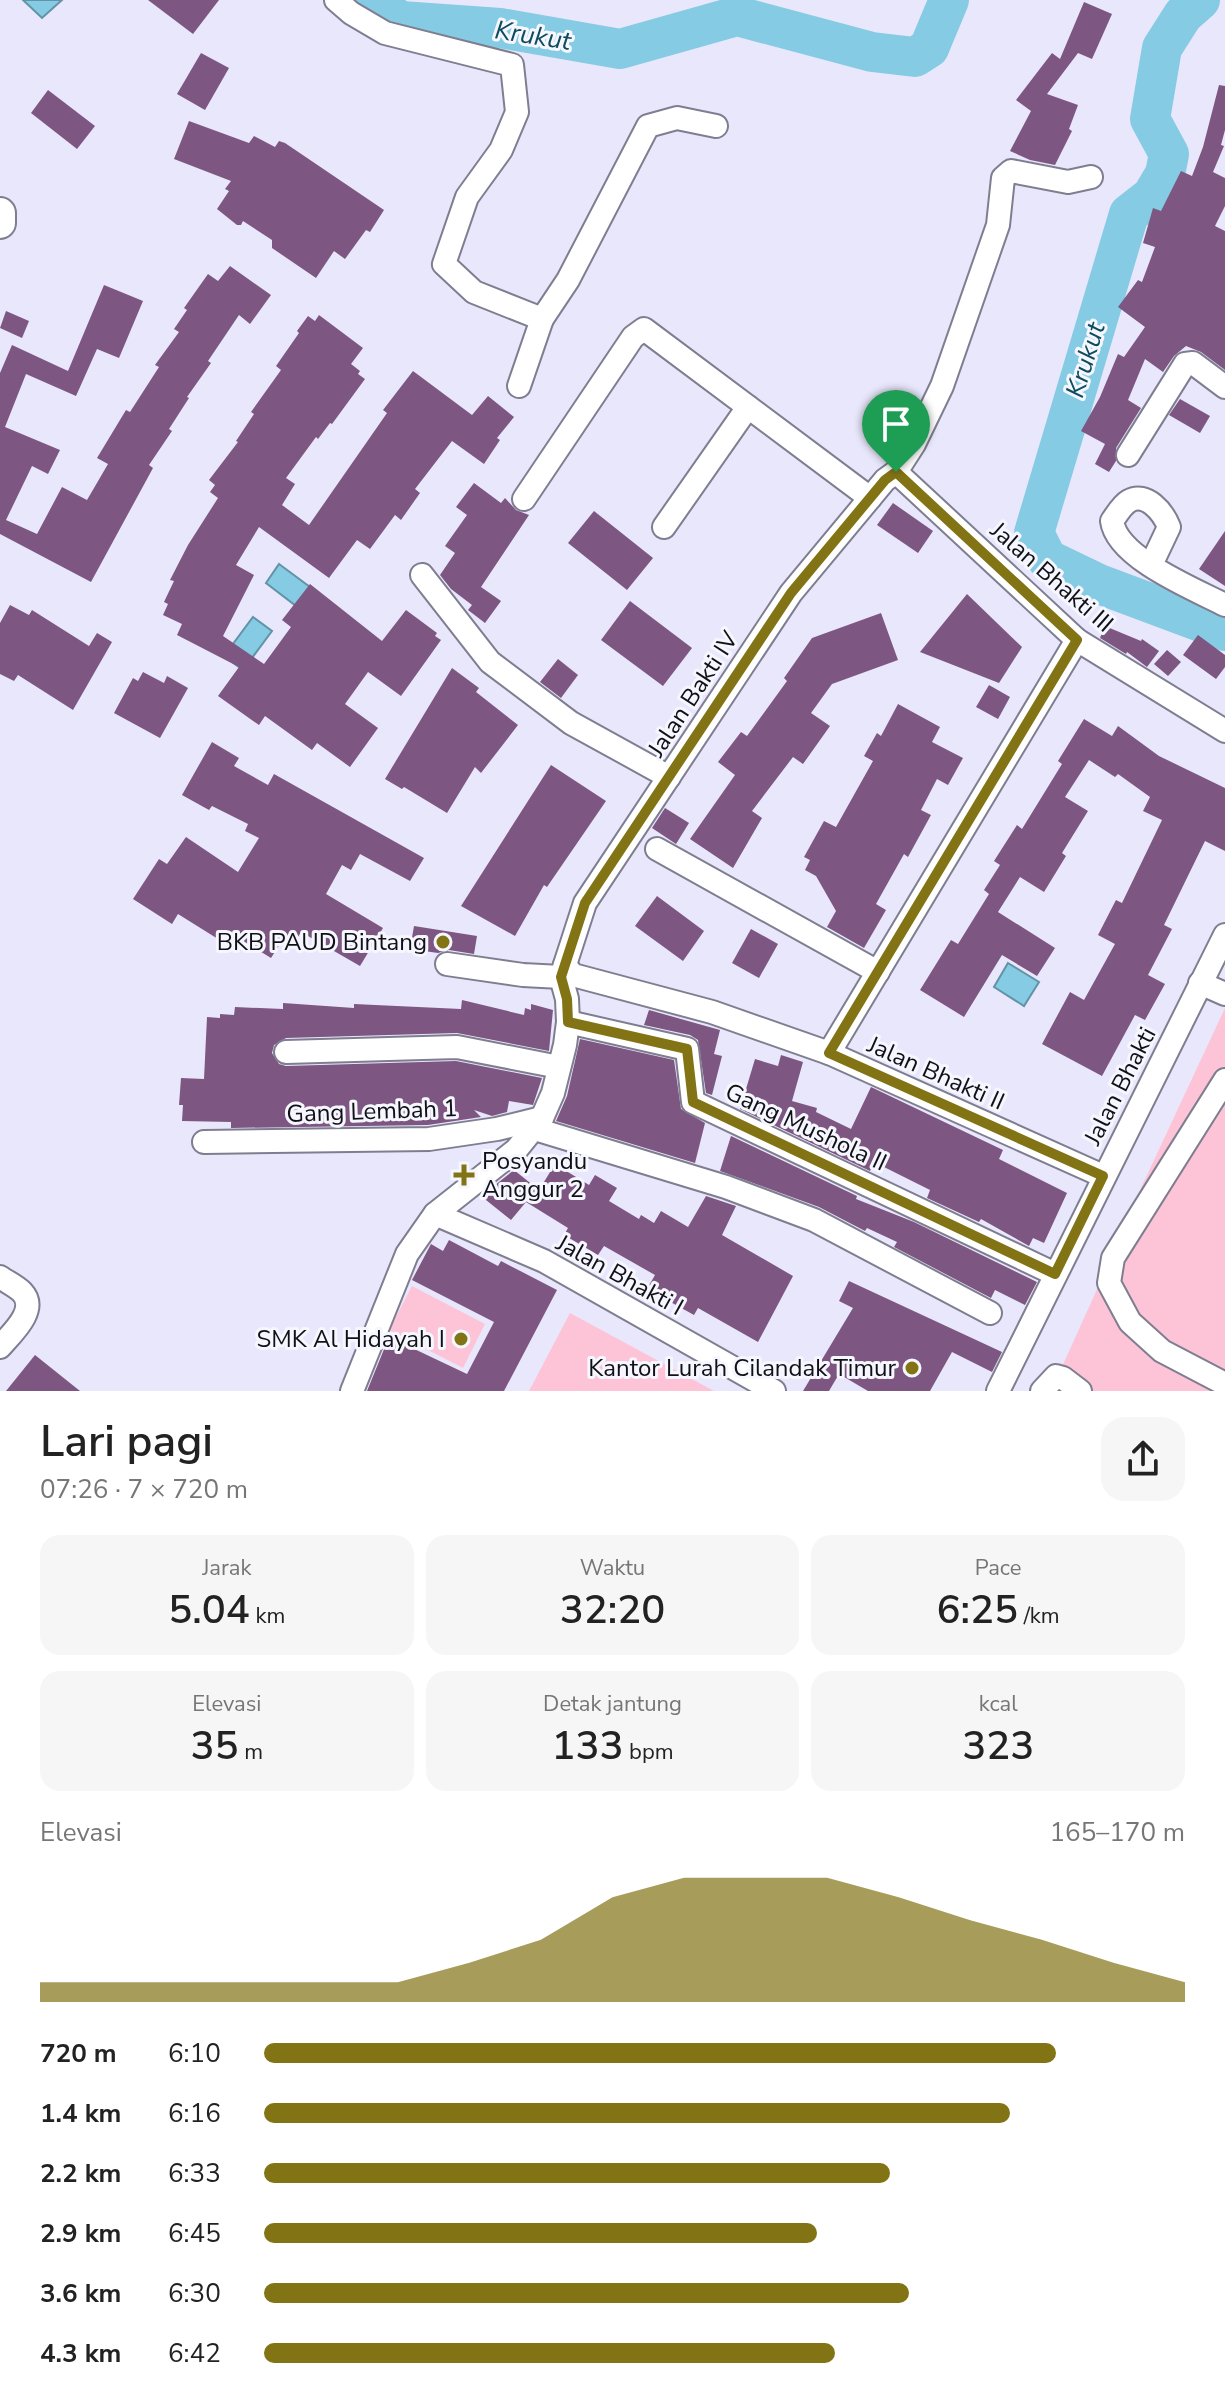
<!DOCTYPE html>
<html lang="id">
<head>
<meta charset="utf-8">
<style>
  body { margin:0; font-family:"Nunito Sans",sans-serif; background:#f6f6f6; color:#222; height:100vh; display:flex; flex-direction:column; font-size:30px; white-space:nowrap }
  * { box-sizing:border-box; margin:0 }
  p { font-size:26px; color:#767676 }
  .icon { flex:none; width:44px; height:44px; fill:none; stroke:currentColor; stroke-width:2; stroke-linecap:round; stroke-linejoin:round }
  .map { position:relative; height:1391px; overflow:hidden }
  .details { display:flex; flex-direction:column; background:#fff; flex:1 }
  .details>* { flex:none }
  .pin { position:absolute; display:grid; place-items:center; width:68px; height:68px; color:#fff; margin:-82px -34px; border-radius:50% 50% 50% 0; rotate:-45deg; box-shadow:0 0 8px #0007 }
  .pin .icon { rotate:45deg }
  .round { display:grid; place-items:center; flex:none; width:84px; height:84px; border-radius:24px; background:#f6f6f6 }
  .overview { display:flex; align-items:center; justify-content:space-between; height:136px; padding:0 40px }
  h1 { font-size:44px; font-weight:600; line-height:60px }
  .metrics { display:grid; grid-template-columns:repeat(3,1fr); gap:12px; height:136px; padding:8px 40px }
  .metrics div { display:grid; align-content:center; border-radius:20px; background:#f6f6f6; text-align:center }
  .metrics b { font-size:40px; font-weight:600 }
  .metrics small { font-size:22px; font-weight:400 }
  .metrics p { font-size:22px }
  .chart { height:224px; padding:16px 40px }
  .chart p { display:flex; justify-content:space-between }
  .chart svg { width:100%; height:144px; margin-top:8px; fill:#827315; opacity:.7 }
  ul { padding:0 40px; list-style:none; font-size:26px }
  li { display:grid; grid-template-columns:128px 96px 1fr; align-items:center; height:60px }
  li i { height:20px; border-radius:10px; background:#827315 }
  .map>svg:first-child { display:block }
  .green { fill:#fdc4d7 }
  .water { fill:#84cbe3; stroke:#6293a6; stroke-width:2 }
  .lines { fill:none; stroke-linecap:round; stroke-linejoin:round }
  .river { stroke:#84cbe3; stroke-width:40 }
  .building { fill:#7d5781 }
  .street-casing { stroke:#7f7e90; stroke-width:26 }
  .secondary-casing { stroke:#7f7e90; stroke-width:34 }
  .street { stroke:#fff; stroke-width:22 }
  .secondary { stroke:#fff; stroke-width:30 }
  .route-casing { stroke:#fff; stroke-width:16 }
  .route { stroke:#827315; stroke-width:10 }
  .poi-dot { fill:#827315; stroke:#f6f6fe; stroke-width:3 }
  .labels { text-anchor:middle; stroke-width:6; stroke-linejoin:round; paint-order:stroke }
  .street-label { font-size:24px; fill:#111017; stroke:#f6f6fe }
  .poi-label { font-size:24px; fill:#111017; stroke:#f6f6fe; text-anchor:end }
  .water-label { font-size:26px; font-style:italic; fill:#0d4c5d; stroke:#f6f6fe }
</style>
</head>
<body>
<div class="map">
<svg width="1225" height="1391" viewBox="0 0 1225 1391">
  <rect width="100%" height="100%" fill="#e9e7fc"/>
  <g class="green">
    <path d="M1225 1008V1391H1051L1099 1285V1278Z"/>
    <path d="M412 1286 485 1324 463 1368 389 1330Z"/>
    <path d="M570 1313 714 1391H529Z"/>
  </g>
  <g class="water">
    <path d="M23 0H62L42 18Z"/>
    <path d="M279 564 314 590 300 609 266 583Z"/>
    <path d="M253 617 272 631 243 670 224 656Z"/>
    <path d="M1008 963 1039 982 1024 1006 994 987Z"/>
  </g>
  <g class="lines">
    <g class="river">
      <path d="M367 0 401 21 500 28 620 49 737 16 872 52 915 57 929 48 949 0"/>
      <path d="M1200 0 1183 15 1162 48 1150 119 1169 154 1165 174 1152 196 1129 214 1034 533 1047 559 1099 584 1225 631"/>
    </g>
  </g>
  <g class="building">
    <path d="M148 0H219L193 34Z"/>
    <path d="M1084 2 1112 14 1092 59 1078 53 1047 94 1078 105 1069 129 1072 131 1055 165 1030 160 1010 151 1031 111 1016 100 1052 53 1060 59Z"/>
    <path d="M201 53 229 68 205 110 177 94Z"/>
    <path d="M1219 85 1225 86V130L1221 145 1224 146 1213 172 1225 178V206L1215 226 1225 231V370L1201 352 1186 346 1174 356 1163 372 1145 359 1128 400 1141 408 1116 448V461L1109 472 1095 464 1105 444 1081 431 1100 397 1118 354 1124 357 1145 327 1118 307 1138 280 1142 282 1155 247 1143 243 1153 208 1161 211 1181 171 1192 176 1203 147Z"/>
    <path d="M48 90 95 126 77 149 31 113Z"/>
    <path d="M189 121 249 143 254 136 275 147 279 141 285 143 384 210 370 232 366 230 345 259 334 251 316 278 272 248V240L243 221 241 225H237L217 209 229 191 225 189 231 181 174 159Z"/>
    <path d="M230 266 271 295 250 324 239 315 208 361 211 363 187 397 189 398 169 429 172 431 149 465 153 468 91 582 0 534V373L12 345 68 371 104 285 143 301 119 358 97 349 76 396 26 374 5 427 60 450 48 474 32 466 6 520 37 534 62 487 87 500 108 464 97 458 126 410 130 412 159 367 155 365 179 332 174 329 187 310 184 308 208 274 218 281Z"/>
    <path d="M6 311 29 321 22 338 0 328Z"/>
    <path d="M319 315 363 348 351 364 360 371 358 374 365 379 332 424 330 423 318 439 316 437 286 478 295 484 282 505 309 525 387 413 383 410 413 371 472 415 488 396 514 417 497 438 500 440 484 464 452 441 415 489 420 493 401 520 395 515 370 549 357 540 329 578 259 527 236 565 254 575 223 636 264 664 291 627 282 620 310 584 382 641 406 610 437 633 435 636 441 640 401 696 368 672 345 704 378 728 350 767 317 743 312 750 265 716 259 725 218 696 239 667 177 635 182 624 163 615 168 604 164 602 174 581 170 580 188 545 218 498 210 492 215 485 209 480 238 442 236 441 254 414 251 412 281 370 276 366 299 333 297 331 308 316 315 321Z"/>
    <path d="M1180 399 1210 416 1200 433 1169 415Z"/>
    <path d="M474 483 501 503 505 498 516 510 529 515 481 587 501 601 485 623 468 610 472 605 451 589 440 575 455 553 445 546 467 515 456 507Z"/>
    <path d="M893 503 933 531 918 553 877 525Z"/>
    <path d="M594 511 653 558 627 590 568 543Z"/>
    <path d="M1225 531V586L1199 569Z"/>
    <path d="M967 594 1022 647 999 683 920 652Z"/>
    <path d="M630 601 692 648 663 686 601 640Z"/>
    <path d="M10 605 29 615 32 610 89 646 97 633 112 642 73 710 18 675 14 681 0 674V623Z"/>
    <path d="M881 613 898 660 832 684 811 713 830 726 803 764 793 757 752 811 762 818 733 868 690 839 735 775 718 762 741 732 747 736 787 681 784 678 812 638Z"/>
    <path d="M1100 624 1141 641 1142 639 1159 651 1147 667 1127 652 1126 654 1100 638 1102 633 1097 629Z"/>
    <path d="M1198 635 1225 655V667L1216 679 1183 655Z"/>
    <path d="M1167 650 1181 662 1168 676 1154 664Z"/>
    <path d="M558 659 578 675 561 698 540 682Z"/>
    <path d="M452 668 479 688 476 692 518 725 481 773 475 767 447 813 404 787 402 789 385 779Z"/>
    <path d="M143 672 164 683 167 676 188 688 160 738 114 713 133 678 138 681Z"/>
    <path d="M989 685 1010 697 998 719 976 707Z"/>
    <path d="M898 704 940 727 932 742 963 758 948 785 937 779 921 810 931 815 908 857 904 854 876 904 886 910 864 948 827 927 836 911 816 876 805 870 810 860 804 857 824 821 836 827 873 761 864 756 877 733 881 736Z"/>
    <path d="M1084 719 1112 736 1118 726 1159 756 1225 788V851L1205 841 1164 925 1172 929 1148 975 1165 984 1145 1020 1135 1015 1102 1076 1042 1044 1070 992 1084 1000 1115 944 1098 935 1116 900 1122 903 1162 820 1143 811 1150 797 1118 774 1115 777 1089 760 1065 797 1088 811 1062 853 1066 856 1044 892 1020 877 998 912 1055 948 1037 976 1002 955 964 1017 920 990 951 940 958 944 989 894 984 890 1000 865 994 861 1017 825 1022 829 1062 764 1058 761Z"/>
    <path d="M212 742 239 758 234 766 268 785 274 774 424 858 410 881 360 854 351 870 342 865 326 894 383 928 360 966 301 932 295 942 285 936 271 958 232 934 226 944 178 914 172 924 133 899 159 859 167 864 186 837 238 872 259 838 245 831 248 824 212 806 209 810 182 795Z"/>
    <path d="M551 765 606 801 547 887 544 885 515 936 461 906Z"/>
    <path d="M665 808 689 823 676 844 652 828Z"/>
    <path d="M657 896 704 931 683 961 635 926Z"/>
    <path d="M414 926 477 936 474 954 449 950 438 953 410 949Z"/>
    <path d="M751 929 778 944 759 978 732 963Z"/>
    <path d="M462 1000 524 1015 525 1008 531 1010V1004L553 1010 549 1051 457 1033 286 1038 274 1045 272 1053 279 1064 286 1066 456 1061 542 1078 533 1105 509 1101 507 1112 492 1116 474 1110 481 1117 428 1125 231 1128V1122L182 1121 183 1105H179L181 1078 204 1079 207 1017 220 1018V1014L234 1015 235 1007 283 1009V1003L354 1008V1004L461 1009Z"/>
    <path d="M649 1010 720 1030 714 1054 722 1056 712 1095 706 1093 698 1040 690 1035 644 1025Z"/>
    <path d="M580 1039 674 1060 681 1109 705 1123 695 1163 556 1121 567 1096Z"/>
    <path d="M781 1055 803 1062 792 1101 817 1108 816 1112 851 1129 871 1087 1003 1150 999 1159 1067 1193 1044 1243 1033 1238 1029 1246 981 1219 979 1222 927 1198 930 1190 874 1162 870 1171 740 1109 755 1059 778 1066Z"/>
    <path d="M731 1136 857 1196 856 1199 914 1222 1037 1282 1025 1305 995 1290 991 1298 894 1247 897 1242 867 1228 865 1231 819 1207 720 1171Z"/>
    <path d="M555 1164 589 1185 595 1175 617 1188 609 1201 639 1219 641 1215 654 1223 661 1211 688 1227 706 1196 736 1206 722 1235 793 1276 758 1342 698 1308 694 1315 647 1289 655 1275 604 1246 598 1255 564 1235 568 1228 526 1202 511 1220 481 1196 514 1170 539 1190Z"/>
    <path d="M449 1240 498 1266 501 1261 557 1290 504 1391H367L389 1337 467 1374 494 1322 412 1280 431 1244 443 1251Z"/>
    <path d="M849 1281 1002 1352 992 1372 952 1352 930 1391H868L839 1374 829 1391H803L853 1308 839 1301Z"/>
    <path d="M35 1355 80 1391H6Z"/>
  </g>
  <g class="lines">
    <g class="street-casing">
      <g id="street">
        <path d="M336 0 351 13 385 33 512 65 517 112 501 150 467 197 444 264 474 292 542 319 519 386"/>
        <path d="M542 319 568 280 648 126 677 118 716 126"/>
        <path d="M1128 455 1185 364 1193 363 1225 387"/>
        <path d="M896 472 1077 640 1225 731"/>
        <path d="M524 499 633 337 644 329 870 498"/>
        <path d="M664 527 748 407"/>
        <path d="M1151 565 1169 527C1163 512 1146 491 1129 501 1122 505 1117 514 1112 521 1117 558 1194 589 1225 605"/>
        <path d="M422 575 490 662 571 723 669 777"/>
        <path d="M657 849 878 972"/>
        <path d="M447 964 523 975 561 977"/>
        <path d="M565 965 573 975 712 1012 829 1053 1103 1176"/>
        <path d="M1200 983 1225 994"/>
        <path d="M568 1022 687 1049 693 1102 1055 1274"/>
        <path d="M286 1052 457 1047 559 1067"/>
        <path d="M829 1053 1077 640"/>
        <path d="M1225 1080 1113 1258 1109 1283 1130 1322 1162 1351 1225 1384"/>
        <path d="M535 1129 726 1187 814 1220 990 1313"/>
        <path d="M204 1142 429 1139 497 1129 542 1118"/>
        <path d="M435 1214 544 1261 774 1391"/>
        <path d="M0 1277C7 1282 16 1286 22 1292 39 1310 11 1334 0 1347"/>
        <path d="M352 1391 407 1254 435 1214 516 1150 542 1118 553 1093 565 1045 568 1022 567 999 561 977 585 903 791 593 885 480 896 472 914 444 942 386 998 225 1003 178 1011 171 1068 182 1091 177"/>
        <path d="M998 1391 1225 935"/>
        <path d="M1042 1391 1056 1376 1063 1378 1080 1391"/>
      </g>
    </g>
    <g class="secondary-casing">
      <path id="secondary" d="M0 213V223"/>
    </g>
    <use href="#street" class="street"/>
    <use href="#secondary" class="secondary"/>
  </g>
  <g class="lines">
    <g class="route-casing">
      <path id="route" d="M896 472 1077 640 829 1053 1103 1176 1055 1274 693 1102 687 1049 568 1022 567 999 561 977 585 903 791 593 885 480Z"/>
    </g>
    <use href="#route" class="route"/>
  </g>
  <g class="poi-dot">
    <circle cx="443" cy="942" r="8"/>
    <path d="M460 1163h8v8h8v8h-8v8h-8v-8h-8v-8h8z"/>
    <circle cx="461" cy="1339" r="8"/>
    <circle cx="912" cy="1368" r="8"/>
  </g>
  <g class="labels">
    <g class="street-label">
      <text transform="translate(1052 577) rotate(41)" y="8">Jalan Bhakti III</text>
      <text transform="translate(693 694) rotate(-57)" y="8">Jalan Bakti IV</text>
      <text transform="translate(936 1073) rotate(24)" y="8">Jalan Bhakti II</text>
      <text transform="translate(1120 1086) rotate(-63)" y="8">Jalan Bhakti</text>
      <text transform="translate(372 1111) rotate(-2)" y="8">Gang Lembah 1</text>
      <text transform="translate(806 1127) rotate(25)" y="8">Gang Mushola II</text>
      <text transform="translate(620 1275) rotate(29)" y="8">Jalan Bhakti I</text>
    </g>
    <g class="poi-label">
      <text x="427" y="950">BKB PAUD Bintang</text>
      <text x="482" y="1169" text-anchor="start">Posyandu<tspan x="482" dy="28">Anggur 2</tspan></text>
      <text x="445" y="1347">SMK Al Hidayah I</text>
      <text x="896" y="1376">Kantor Lurah Cilandak Timur</text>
    </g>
    <g class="water-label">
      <text transform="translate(533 35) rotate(9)" y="9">Krukut</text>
      <text transform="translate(1085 360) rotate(-73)" y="9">Krukut</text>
    </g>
  </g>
</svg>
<div class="pin" style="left:896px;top:472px;background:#1e9e55"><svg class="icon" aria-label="arrive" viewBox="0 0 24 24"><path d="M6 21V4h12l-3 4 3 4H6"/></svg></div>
</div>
<section class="details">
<div class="overview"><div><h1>Lari pagi</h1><p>07:26 · 7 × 720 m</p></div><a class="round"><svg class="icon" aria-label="share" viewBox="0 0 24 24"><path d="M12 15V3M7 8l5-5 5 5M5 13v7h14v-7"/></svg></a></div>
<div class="metrics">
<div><p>Jarak</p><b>5.04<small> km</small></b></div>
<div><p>Waktu</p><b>32:20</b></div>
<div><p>Pace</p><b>6:25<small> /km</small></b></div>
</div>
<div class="metrics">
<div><p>Elevasi</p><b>35<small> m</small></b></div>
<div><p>Detak jantung</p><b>133<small> bpm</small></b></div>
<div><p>kcal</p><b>323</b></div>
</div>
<div class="chart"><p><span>Elevasi</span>165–170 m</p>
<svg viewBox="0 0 160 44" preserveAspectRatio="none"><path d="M0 44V38L10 38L20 38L30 38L40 38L50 38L60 32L70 25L80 12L90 6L100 6L110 6L120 12L130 19L140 25L150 32L160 38V44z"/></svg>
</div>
<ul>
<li><b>720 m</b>6:10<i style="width:86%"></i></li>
<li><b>1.4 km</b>6:16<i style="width:81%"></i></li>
<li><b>2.2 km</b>6:33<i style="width:68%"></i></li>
<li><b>2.9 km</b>6:45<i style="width:60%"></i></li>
<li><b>3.6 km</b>6:30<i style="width:70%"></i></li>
<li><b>4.3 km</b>6:42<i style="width:62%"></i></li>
</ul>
</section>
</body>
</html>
